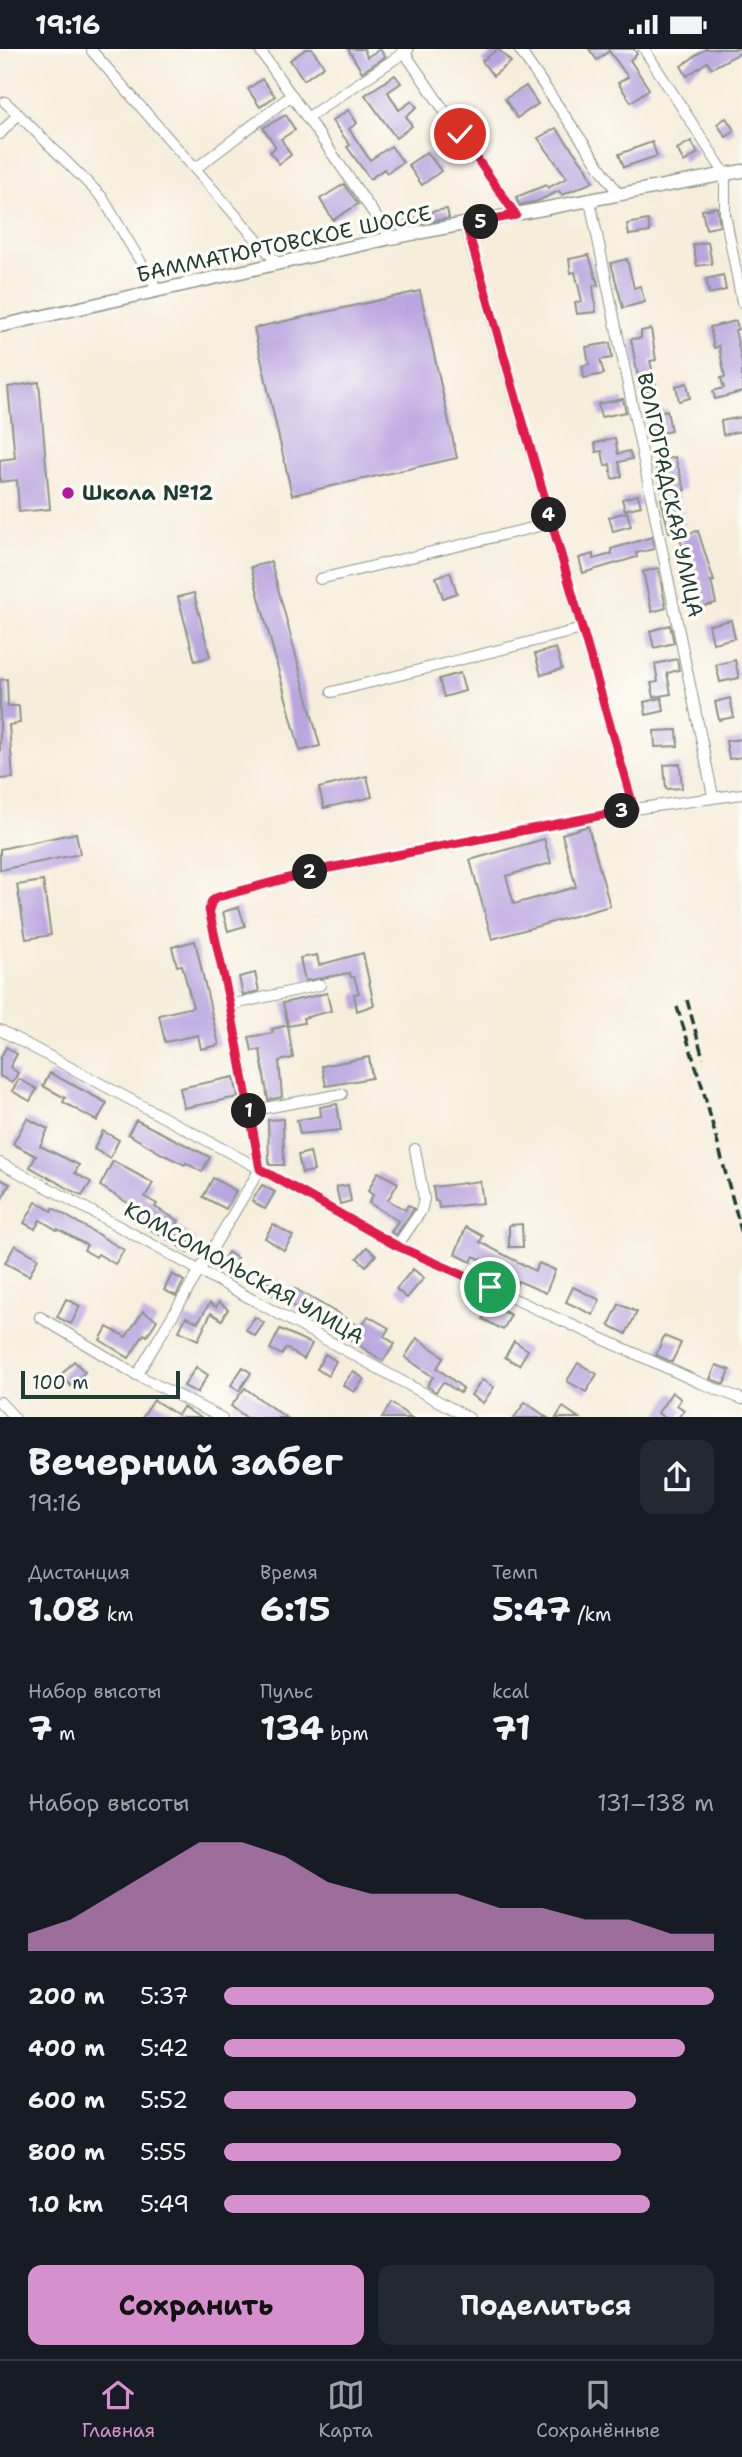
<!DOCTYPE html>
<html lang="ru">
<head>
<meta charset="utf-8">
<style>
  body { margin:0; font-family:"Shantell Sans",sans-serif; background:#242831; color:#f1f3f6; height:100vh; display:flex; flex-direction:column; font-size:26px; white-space:nowrap }
  * { box-sizing:border-box; margin:0 }
  p { font-size:23px; color:#9ea1a6 }
  .icon { flex:none; width:38px; height:38px; fill:none; stroke:currentColor; stroke-width:2; stroke-linecap:round; stroke-linejoin:round }
  .map { position:relative; height:1368px; overflow:hidden }
  .details { display:flex; flex-direction:column; background:#171b24; flex:1 }
  .details>* { flex:none }
  .scale { position:absolute; left:21px; bottom:18px; width:159px; box-sizing:border-box; padding-left:7px; border:4px solid #1f3d34; border-top:0; font-size:19px; line-height:24px; white-space:nowrap; color:#1f3d34; -webkit-text-stroke:5px #fdfcf7; paint-order:stroke }
  .pin { position:absolute; display:grid; place-items:center; width:60px; height:60px; color:#fff; margin:-30px; border:4px solid #fff; border-radius:50%; box-shadow:0 2px 7px #0007 }
  .km { position:absolute; width:35px; height:35px; margin:-18px; border-radius:50%; background:#222; color:#fff; font-size:19px; line-height:35px; text-align:center }
  .round { display:grid; place-items:center; flex:none; width:74px; height:74px; border-radius:14px; background:#242831 }
  .head { display:flex; align-items:center; justify-content:space-between; height:119px; padding:0 28px }
  h1 { font-size:38px; font-weight:700; line-height:52px }
  .stats { display:grid; grid-template-columns:repeat(3,1fr); gap:10px; height:119px; padding:7px 28px }
  .stats div { display:grid; align-content:center }
  .stats b { font-size:35px; font-weight:700 }
  .stats small { font-size:19px; font-weight:400 }
  .stats p { font-size:19px }
  .chart { height:196px; padding:14px 28px }
  .chart p { display:flex; justify-content:space-between }
  .chart svg { width:100%; height:126px; margin-top:7px; fill:#d690ce; opacity:.7 }
  .button { display:flex; gap:14px; margin-top:auto; padding:14px 28px }
  .button a { flex:1; height:80px; border-radius:14px; background:#d690ce; color:#111; font-size:28px; font-weight:700; line-height:80px; text-align:center }
  .button a+a { background:#242831; color:#f1f3f6 }
  ul { padding:0 28px; list-style:none; font-size:23px }
  li { display:grid; grid-template-columns:112px 84px 1fr; align-items:center; height:52px }
  li i { height:18px; border-radius:9px; background:#d690ce }
  .status { display:flex; justify-content:space-between; align-items:center; height:49px; padding:0 35px; background:#171b24; direction:ltr }
  .status svg { height:19px; fill:currentColor }
  .tab-bar { display:flex; justify-content:space-around; align-items:center; height:98px; border-top:2px solid #363941; background:#171b24; font-size:19px; color:#9ea1a6 }
  .tab-bar a { display:grid; justify-items:center; gap:4px }
  .tab-bar .on { color:#d690ce }
  .map>svg:first-child { display:block }
  .building { fill:#b9a4e0 }
  .lines { fill:none; stroke-linecap:round; stroke-linejoin:round }
  .minor-casing { stroke:#8a9587; stroke-width:12 }
  .tertiary-casing { stroke:#8a9587; stroke-width:15 }
  .path { stroke:#8a9587; stroke-width:2; stroke-dasharray:5 5; stroke-linecap:butt }
  .minor { stroke:#fff; stroke-width:10 }
  .tertiary { stroke:#fff; stroke-width:12 }
  .rail { stroke:#1f3d34; stroke-width:3.5; stroke-dasharray:10 5; stroke-linecap:butt }
  .route-casing { stroke:#fff; stroke-width:14 }
  .route { stroke:#e11d48; stroke-width:9 }
  .poi-dot { fill:#b5179e; stroke:#fdfcf7; stroke-width:2.5 }
  .labels { text-anchor:middle; stroke-width:7; stroke-linejoin:round; paint-order:stroke }
  .street-label { font-size:21px; fill:#1f3d34; stroke:#fdfcf7 }
  .poi-label { font-size:21px; font-weight:bold; fill:#1f3d34; stroke:#fdfcf7; text-anchor:start }
</style>
</head>
<body>
<div class="status"><b>19:16</b><svg viewBox="0 0 49 12"><path d="M0 12V9h3v3zM5 12V6h3v6zM10 12V3h3v9zM15 12V0h3v12zM26 1h20v11H26zM47 4h2v5h-2z"/></svg></div>
<div class="map">
<svg width="742" height="1369" viewBox="0 0 742 1369">
  <rect width="100%" height="100%" fill="#fdfcf7"/>
  <filter id="ink" filterUnits="userSpaceOnUse"><feTurbulence type="fractalNoise" baseFrequency=".0143" numOctaves="2"/><feDisplacementMap in="SourceGraphic" scale="14" xChannelSelector="R" yChannelSelector="G"/><feConvolveMatrix kernelMatrix="1 2 1 2 8 2 1 2 1" color-interpolation-filters="sRGB"/></filter>
  <filter id="wash" filterUnits="userSpaceOnUse"><feTurbulence type="fractalNoise" baseFrequency=".00686" numOctaves="4" result="noise"/><feDisplacementMap in="SourceGraphic" scale="28" xChannelSelector="R" yChannelSelector="G"/><feGaussianBlur stdDeviation="1.57" result="paint"/><feColorMatrix in="noise" values="0 0 0 0 0 0 0 0 0 0 0 0 0 0 0 0 0 1.4 0 .05"/><feComposite in="paint" operator="in"/></filter>
  <g filter="url(#wash)">
    <rect width="100%" height="100%" fill="#f6edda"/>
    <g id="blocks">
      <g class="building">
        <path d="M306 0H312L324 17 304 31 290 11Z"/>
        <path d="M348 0H364L367 8 380 0 385 8 362 23Z"/>
        <path d="M498 0 511 13 493 27 482 12Z"/>
        <path d="M589 0H634L637 5 630 11 649 40 631 53 618 34 628 28 609 2 597 11Z"/>
        <path d="M705 0H742V3L712 19 707 13 687 27 681 17Z"/>
        <path d="M395 26 401 34 388 43 399 61 412 52 417 58 406 67 412 77 396 89 365 46Z"/>
        <path d="M262 30 275 47 260 58 248 40Z"/>
        <path d="M526 37 538 55 517 69 505 50Z"/>
        <path d="M348 61 357 74 349 80 370 111 391 97 403 113 387 124 384 120 370 130 347 98 350 96 332 72Z"/>
        <path d="M286 66 295 81 281 90 291 106 279 115 270 103 276 98 263 79Z"/>
        <path d="M726 69 735 82 726 88 717 75Z"/>
        <path d="M556 79 587 120 593 133 562 146 559 142 538 152 519 156 516 148 546 136 548 139 567 129 538 89Z"/>
        <path d="M691 92 698 104 684 113 677 100Z"/>
        <path d="M652 93 657 107 624 118 619 105Z"/>
        <path d="M427 103 441 122 422 136 408 116Z"/>
        <path d="M344 135 358 155 333 171 320 150Z"/>
        <path d="M717 158 720 177 706 180 702 161Z"/>
        <path d="M447 160 449 169 406 177 404 167Z"/>
        <path d="M648 171 650 183 629 186 627 175Z"/>
        <path d="M708 193 712 215 697 217 693 196Z"/>
        <path d="M589 206 598 236 593 237 596 263 577 265 575 253 582 252 575 223 571 224 569 210Z"/>
        <path d="M627 210 634 239 640 237 645 253 623 259 611 214Z"/>
        <path d="M723 226 726 241 709 245 706 230Z"/>
        <path d="M420 242 457 409 292 446 254 279Z"/>
        <path d="M736 272 738 280 735 281 742 314V343L715 350 713 342 724 339 721 329 725 328 719 297 714 299 710 278Z"/>
        <path d="M651 280 656 311 650 312 657 340 641 344 631 290 641 289V282Z"/>
        <path d="M610 294 612 309 600 311 604 325 584 329 582 317 589 315 586 298Z"/>
        <path d="M39 333 50 460 19 463 17 431 0 433V411L15 409 8 338Z"/>
        <path d="M687 334 690 349 679 352 676 337Z"/>
        <path d="M623 350 626 363 601 368 598 355Z"/>
        <path d="M667 361 671 382 648 387 646 374 658 372 656 364Z"/>
        <path d="M742 368V382L723 386 721 372Z"/>
        <path d="M615 389 618 405 629 402 632 410 619 413 622 428 612 430 610 415 605 417 602 402 596 403 595 394Z"/>
        <path d="M675 408 685 441 677 443 685 479 669 483 661 450 664 449 654 413Z"/>
        <path d="M638 446 641 457 625 461 622 450Z"/>
        <path d="M627 463 631 477 613 482 609 468Z"/>
        <path d="M698 482 714 532H711L716 554 695 559 686 524 694 522 689 503 684 504 679 486Z"/>
        <path d="M652 488 654 500 636 504 637 508 583 524 579 509 593 505V510L612 505 611 500Z"/>
        <path d="M271 513 320 697 300 702 251 518Z"/>
        <path d="M658 519 666 559 652 563 643 523Z"/>
        <path d="M450 523 457 544 443 549 436 528Z"/>
        <path d="M194 544 210 608 195 612 178 548Z"/>
        <path d="M731 571 735 589 713 594 709 576Z"/>
        <path d="M670 576 674 594 654 599 650 582Z"/>
        <path d="M556 599 562 620 541 626 535 605Z"/>
        <path d="M677 610 679 621 667 624 671 645 654 648 651 634 658 633 655 615Z"/>
        <path d="M735 611 739 629 720 633 716 616Z"/>
        <path d="M460 624 465 642 444 648 439 630Z"/>
        <path d="M7 630 8 657H19L20 674 9 676 13 729 0 730V631Z"/>
        <path d="M662 649 664 662 646 666 644 653Z"/>
        <path d="M730 649 734 668 719 671 715 653Z"/>
        <path d="M677 681 678 697 655 698 654 682Z"/>
        <path d="M742 690V708L729 710 726 692Z"/>
        <path d="M680 715 682 739 666 740 664 716Z"/>
        <path d="M367 727 372 748 324 759 319 739Z"/>
        <path d="M588 777 610 857 492 890 470 811 544 790 551 814 506 827 514 855 576 838 562 785Z"/>
        <path d="M76 784 80 805 0 821V800Z"/>
        <path d="M43 832 51 886 26 890 17 836Z"/>
        <path d="M239 858 245 877 228 882 223 863Z"/>
        <path d="M195 892 219 996 201 1000 198 986 165 993 159 966 193 958 182 916 177 917 172 898Z"/>
        <path d="M363 904 374 956 357 962 354 945 359 944 354 928H351L350 924 305 932 300 909 317 906 319 916Z"/>
        <path d="M255 924 259 942 243 946 239 928Z"/>
        <path d="M327 944 331 962 303 969 304 974 288 977 293 1009 279 1012 282 1048 268 1051 260 1001 252 1002 249 988 273 984 272 980 288 976 283 954Z"/>
        <path d="M6 998 17 1005 10 1018 18 1024 12 1034 0 1027V1010Z"/>
        <path d="M369 1008 372 1029 326 1037 322 1017Z"/>
        <path d="M50 1024 107 1054 97 1072 63 1053 65 1049 43 1037Z"/>
        <path d="M234 1028 238 1048 184 1059 180 1039Z"/>
        <path d="M19 1030 37 1040 30 1052 12 1042Z"/>
        <path d="M337 1055 341 1081 300 1085 297 1071 321 1067 320 1058Z"/>
        <path d="M27 1069 48 1080 40 1097 79 1116 75 1124 91 1133 82 1147 30 1118 36 1107 13 1095Z"/>
        <path d="M283 1070 284 1116H269L268 1071Z"/>
        <path d="M136 1071 210 1108 202 1123 186 1114 185 1116 162 1105 128 1085Z"/>
        <path d="M103 1082 119 1091 110 1109 94 1100Z"/>
        <path d="M310 1103 314 1122 302 1124 298 1106Z"/>
        <path d="M113 1112 153 1134 145 1148 157 1155 155 1158 179 1172 176 1177 196 1190 187 1204 177 1196 135 1172 141 1162 100 1137Z"/>
        <path d="M378 1123 398 1134 388 1151 405 1161 408 1156 414 1160 396 1186 391 1183 398 1172 369 1154 373 1146 368 1142Z"/>
        <path d="M213 1129 236 1142 226 1160 203 1148Z"/>
        <path d="M0 1130 10 1135 0 1153Z"/>
        <path d="M480 1132 483 1154 439 1159 438 1152H435L433 1138Z"/>
        <path d="M262 1136 275 1143 265 1160 252 1152Z"/>
        <path d="M348 1136 351 1152 340 1155 336 1138Z"/>
        <path d="M36 1153 52 1162 53 1159 124 1201 115 1215 98 1205 96 1208 84 1201 87 1196 58 1180 57 1181 40 1171 35 1180 24 1174Z"/>
        <path d="M273 1175 293 1187 284 1201 265 1189Z"/>
        <path d="M522 1175 523 1198H509V1176Z"/>
        <path d="M466 1178 483 1187 480 1193 535 1222 539 1214 555 1221 546 1244 518 1232 514 1241 501 1234 507 1224 474 1207 471 1213 455 1205Z"/>
        <path d="M15 1196 38 1209 29 1227 5 1214Z"/>
        <path d="M367 1198 376 1206 366 1217 357 1209Z"/>
        <path d="M228 1203 237 1209 228 1224 219 1219Z"/>
        <path d="M413 1220 424 1229 407 1249 396 1240Z"/>
        <path d="M172 1225 184 1232 176 1247 164 1241Z"/>
        <path d="M271 1228 280 1233 272 1246 264 1241Z"/>
        <path d="M573 1238 600 1251 593 1266 566 1253Z"/>
        <path d="M294 1239 361 1278 368 1267 389 1279 384 1287 395 1295 383 1312 340 1284 286 1253Z"/>
        <path d="M66 1250 80 1257 71 1275 57 1268Z"/>
        <path d="M219 1253 228 1260 222 1271 211 1264 198 1291 179 1282 186 1268 198 1273 210 1254 216 1258Z"/>
        <path d="M619 1255 637 1263 626 1285 609 1276Z"/>
        <path d="M491 1256 511 1266 503 1281 483 1270Z"/>
        <path d="M143 1262 157 1271 147 1287 144 1285 129 1309 100 1291 107 1278 126 1288Z"/>
        <path d="M255 1268 264 1274 255 1287 246 1281Z"/>
        <path d="M280 1280 312 1295 304 1310 286 1299 282 1306 270 1300Z"/>
        <path d="M664 1287 681 1294 672 1313 656 1306Z"/>
        <path d="M417 1289 444 1308 437 1319 463 1339 460 1344 443 1333 436 1343 427 1337 433 1328 405 1308Z"/>
        <path d="M514 1292 528 1301 519 1316 505 1308Z"/>
        <path d="M325 1305 336 1312 328 1327 317 1320Z"/>
        <path d="M74 1312 85 1323 71 1337 61 1326Z"/>
        <path d="M578 1314 597 1325 586 1343 567 1332Z"/>
        <path d="M716 1316 730 1321 724 1335 710 1330Z"/>
        <path d="M196 1318 208 1326 197 1344 184 1337Z"/>
        <path d="M243 1318 251 1324 239 1342 231 1336Z"/>
        <path d="M353 1322 364 1330 354 1343 343 1336Z"/>
        <path d="M482 1331 494 1338 483 1354 471 1346Z"/>
        <path d="M245 1339 265 1354 287 1369H247L231 1357Z"/>
        <path d="M672 1343 681 1350 677 1356 684 1361 678 1369H664L658 1364Z"/>
        <path d="M154 1351 178 1366 183 1358 201 1369H142Z"/>
        <path d="M525 1353 548 1369H514Z"/>
        <path d="M391 1354 412 1369H382Z"/>
        <path d="M563 1358 579 1369H556Z"/>
      </g>
    </g>
  </g>
  <g filter="url(#ink)">
    <use href="#blocks" fill-opacity="0" stroke="#8a9587" stroke-width="2"/>
    <g class="lines">
      <g class="minor-casing">
        <g id="minor">
          <path d="M259 0 391 189"/>
          <path d="M402 0 516 166"/>
          <path d="M519 0 619 146"/>
          <path d="M644 0 725 125V165L742 253"/>
          <path d="M92 2 278 215"/>
          <path d="M18 65 102 148 158 242"/>
          <path d="M307 69 408 1"/>
          <path d="M0 85 18 65 5 53"/>
          <path d="M195 120 292 46"/>
          <path d="M590 152 713 747"/>
          <path d="M465 175 634 760 742 745"/>
          <path d="M320 530 552 474"/>
          <path d="M332 643 582 580"/>
          <path d="M230 956 320 936"/>
          <path d="M0 981 251 1115 397 1197 698 1333 742 1350"/>
          <path d="M249 1062 342 1045"/>
          <path d="M0 1114 45 1137 469 1369"/>
          <path d="M397 1197 421 1162 424 1150 415 1100"/>
          <path d="M40 1268 137 1326 222 1369"/>
          <path d="M137 1326 260 1120 230 956 209 861 212 852 218 848 314 822"/>
          <path d="M0 1353 15 1369"/>
        </g>
      </g>
      <g class="tertiary-casing">
        <path id="tertiary" d="M0 277 391 189 742 122"/>
      </g>
      <path class="path" d="M326 819 623 762"/>
      <use href="#minor" class="minor"/>
      <use href="#tertiary" class="tertiary"/>
      <g class="rail">
        <path d="M687 951 703 1009"/>
        <path d="M677 958 703 1040 742 1185"/>
      </g>
    </g>
  </g>
  <g class="lines" filter="url(#ink)">
    <g class="route-casing">
      <path id="route" d="M460 85 516 166 466 175 634 760 314 822 218 848 212 852 209 861 230 956 260 1120 397 1197 490 1238"/>
    </g>
    <use href="#route" class="route"/>
  </g>
  <circle class="poi-dot" cx="68" cy="444" r="7"/>
  <g class="labels">
    <g class="street-label">
      <text transform="translate(284 195) rotate(-12)" y="7">БАММАТЮРТОВСКОЕ ШОССЕ</text>
      <text transform="translate(670 446) rotate(78)" y="7">ВОЛГОГРАДСКАЯ УЛИЦА</text>
      <text transform="translate(244 1224) rotate(29)" y="7">КОМСОМОЛЬСКАЯ УЛИЦА</text>
    </g>
    <g class="poi-label">
      <text x="82" y="451">Школа №12</text>
    </g>
  </g>
</svg>
<div class="scale">100 m</div>
<div class="pin" style="left:490px;top:1238px;background:#1e9e55"><svg class="icon" aria-label="arrive" viewBox="0 0 24 24"><path d="M6 21V4h12l-3 4 3 4H6"/></svg></div>
<div class="pin" style="left:460px;top:85px;background:#d93025"><svg class="icon" aria-label="check" viewBox="0 0 24 24"><path d="M5 12l5 5 9-10"/></svg></div>
<b class="km" style="left:249px;top:1062px">1</b>
<b class="km" style="left:310px;top:823px">2</b>
<b class="km" style="left:622px;top:762px">3</b>
<b class="km" style="left:549px;top:466px">4</b>
<b class="km" style="left:481px;top:173px">5</b>
</div>
<section class="details">
<div class="head"><div><h1>Вечерний забег</h1><p>19:16</p></div><a class="round"><svg class="icon" aria-label="share" viewBox="0 0 24 24"><path d="M12 15V3M7 8l5-5 5 5M5 13v7h14v-7"/></svg></a></div>
<div class="stats">
<div><p>Дистанция</p><b>1.08<small> km</small></b></div>
<div><p>Время</p><b>6:15</b></div>
<div><p>Темп</p><b>5:47<small> /km</small></b></div>
</div>
<div class="stats">
<div><p>Набор высоты</p><b>7<small> m</small></b></div>
<div><p>Пульс</p><b>134<small> bpm</small></b></div>
<div><p>kcal</p><b>71</b></div>
</div>
<div class="chart"><p><span>Набор высоты</span>131–138 m</p>
<svg viewBox="0 0 160 44" preserveAspectRatio="none"><path d="M0 44V38L10 33L20 24L30 15L40 6L50 6L60 11L70 20L80 24L90 24L100 24L110 29L120 29L130 33L140 33L150 38L160 38V44z"/></svg>
</div>
<ul>
<li><b>200 m</b>5:37<i style="width:100%"></i></li>
<li><b>400 m</b>5:42<i style="width:94%"></i></li>
<li><b>600 m</b>5:52<i style="width:84%"></i></li>
<li><b>800 m</b>5:55<i style="width:81%"></i></li>
<li><b>1.0 km</b>5:49<i style="width:87%"></i></li>
</ul>
<div class="button"><a>Сохранить</a><a>Поделиться</a></div>
</section>
<nav class="tab-bar">
<a class="on"><svg class="icon" aria-label="home" viewBox="0 0 24 24"><path d="M3 11l9-7 9 7M6 9v11h12V9"/></svg>Главная</a>
<a><svg class="icon" aria-label="map" viewBox="0 0 24 24"><path d="M3 6l6-2 6 2 6-2v14l-6 2-6-2-6 2zM9 4v14M15 6v14"/></svg>Карта</a>
<a><svg class="icon" aria-label="saved" viewBox="0 0 24 24"><path d="M7 4h10v16l-5-4-5 4z"/></svg>Сохранённые</a>
</nav>
</body>
</html>
